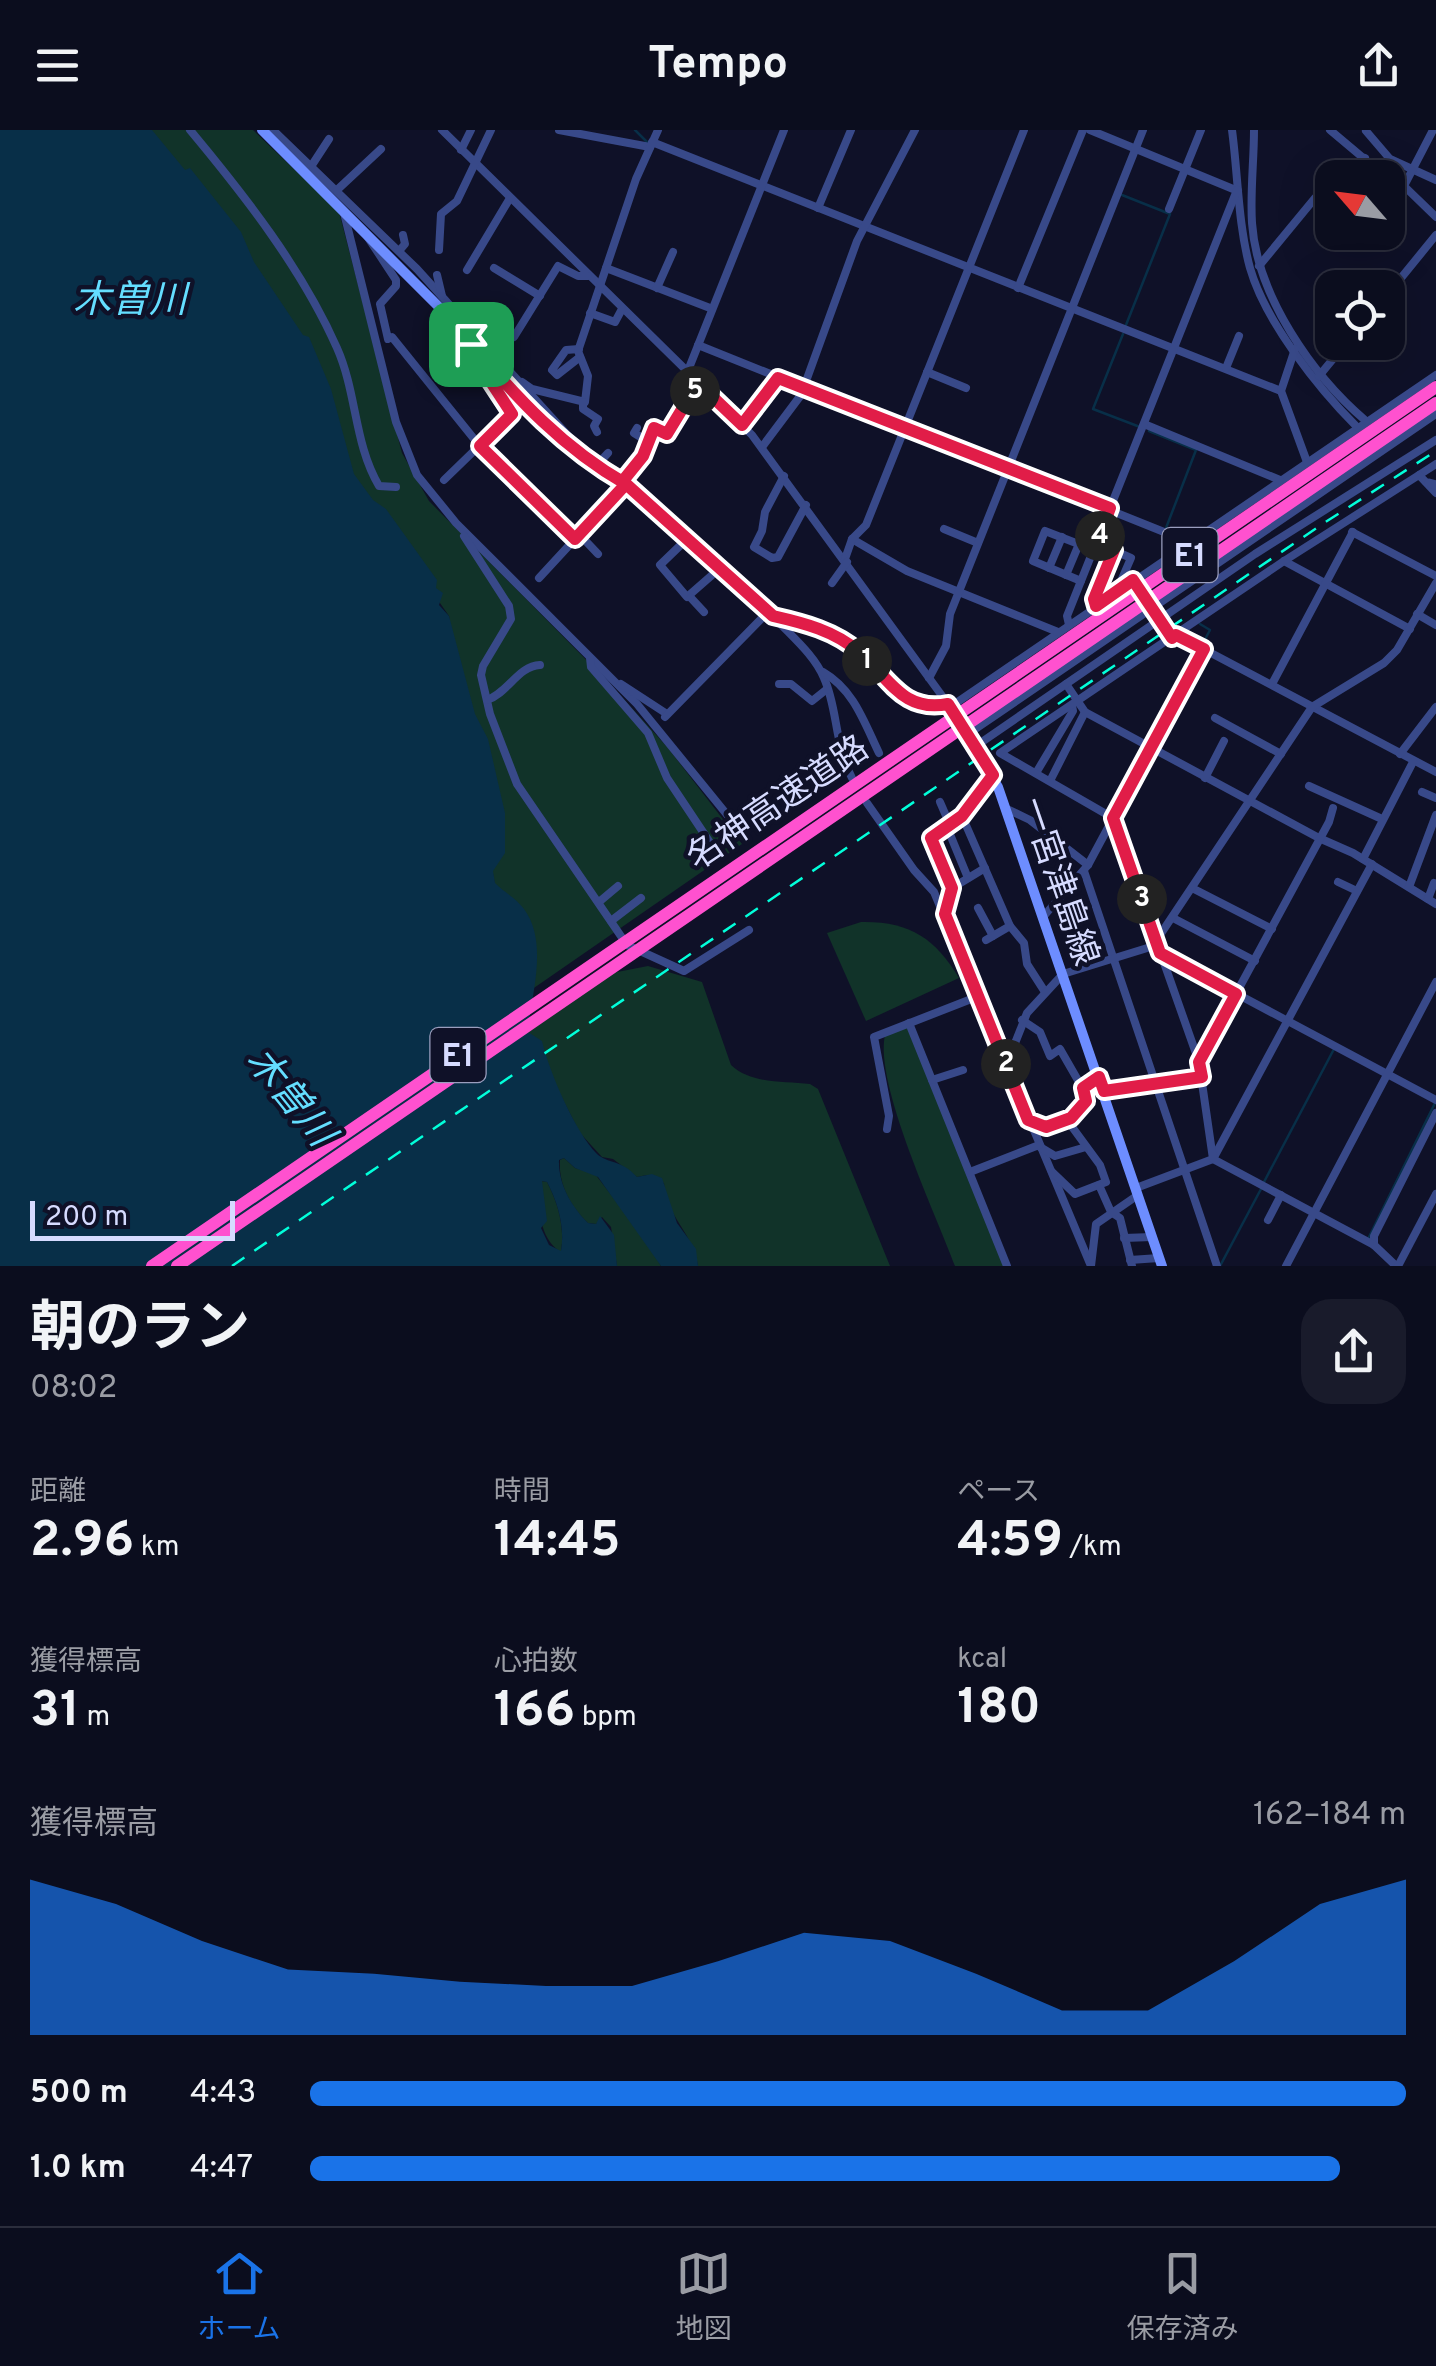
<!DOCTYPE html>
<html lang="ja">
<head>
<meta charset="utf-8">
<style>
  body { margin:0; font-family:Overpass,"Noto Sans JP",sans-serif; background:#191b2b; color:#f1f3f6; height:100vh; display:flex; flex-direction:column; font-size:38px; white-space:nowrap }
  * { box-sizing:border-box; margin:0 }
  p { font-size:32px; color:#9a9ca4 }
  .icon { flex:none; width:55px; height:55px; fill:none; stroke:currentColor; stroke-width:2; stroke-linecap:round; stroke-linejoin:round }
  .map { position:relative; height:1136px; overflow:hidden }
  .side { display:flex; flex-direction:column; background:#0b0d1e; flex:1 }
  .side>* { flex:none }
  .needle { width:65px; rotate:298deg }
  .tools { position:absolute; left:1315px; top:30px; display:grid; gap:20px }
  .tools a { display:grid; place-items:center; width:90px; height:90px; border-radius:20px; background:#0b0d1e; box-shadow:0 10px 40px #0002,0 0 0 2px #2b2d3c; font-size:50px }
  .scale { position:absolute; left:30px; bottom:25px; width:205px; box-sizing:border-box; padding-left:10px; border:5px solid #d6dbff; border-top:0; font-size:28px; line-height:35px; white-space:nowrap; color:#d6dbff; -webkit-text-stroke:8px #0f1128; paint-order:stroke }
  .pin { position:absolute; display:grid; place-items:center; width:85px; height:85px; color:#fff; margin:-42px; border-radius:20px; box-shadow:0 5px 15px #0006 }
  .km { position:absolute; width:50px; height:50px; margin:-25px; border-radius:50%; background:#222; color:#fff; font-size:28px; line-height:50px; text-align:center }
  .round { display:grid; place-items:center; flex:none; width:105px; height:105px; border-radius:30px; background:#191b2b }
  .overview { display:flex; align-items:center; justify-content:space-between; height:170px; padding:0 30px }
  h1 { font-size:55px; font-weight:700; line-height:75px }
  .metrics { display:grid; grid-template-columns:repeat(3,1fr); gap:15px; height:170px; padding:10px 30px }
  .metrics div { display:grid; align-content:center }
  .metrics b { font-size:50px; font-weight:700 }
  .metrics small { font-size:28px; font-weight:400 }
  .metrics p { font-size:28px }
  .chart { height:280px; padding:20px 30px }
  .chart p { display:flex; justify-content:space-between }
  .chart svg { width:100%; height:180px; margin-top:10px; fill:#1a73e8; opacity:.7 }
  ul { padding:0 30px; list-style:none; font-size:32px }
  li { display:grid; grid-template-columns:160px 120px 1fr; align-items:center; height:75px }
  li i { height:25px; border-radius:12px; background:#1a73e8 }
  header { display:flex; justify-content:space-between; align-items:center; height:130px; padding:0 30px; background:#0b0d1e; font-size:45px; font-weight:700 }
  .menu { display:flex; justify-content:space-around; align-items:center; height:140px; border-top:2px solid #2b2d3c; background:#0b0d1e; font-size:28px; color:#9a9ca4 }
  .menu a { display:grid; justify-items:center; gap:5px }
  .menu .on { color:#1a73e8 }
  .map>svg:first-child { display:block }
  .green { fill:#113329 }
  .water { fill:#082f48; fill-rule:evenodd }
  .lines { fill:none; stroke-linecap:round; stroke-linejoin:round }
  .stream { stroke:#082f48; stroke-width:2.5 }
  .minor { stroke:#384989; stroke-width:8 }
  .tertiary { stroke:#384989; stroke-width:9 }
  .secondary { stroke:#6d8dff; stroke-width:10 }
  .motorway { stroke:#ff51cf; stroke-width:12 }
  .rail { stroke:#02ffda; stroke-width:2.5; stroke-dasharray:15 12; stroke-linecap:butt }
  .route-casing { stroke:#fff; stroke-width:20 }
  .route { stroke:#e11d48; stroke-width:12 }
  .labels { text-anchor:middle; stroke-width:9; stroke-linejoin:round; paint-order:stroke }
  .shield { fill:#0f1128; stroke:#9a9ebe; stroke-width:2.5 }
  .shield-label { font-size:32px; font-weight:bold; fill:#d6dbff }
  .street-label { font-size:35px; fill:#d6dbff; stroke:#0f1128 }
  .water-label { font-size:38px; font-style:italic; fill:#64deff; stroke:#0f1128 }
</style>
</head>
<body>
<header><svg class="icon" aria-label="menu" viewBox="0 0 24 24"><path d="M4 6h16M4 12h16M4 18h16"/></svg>Tempo<svg class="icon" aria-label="share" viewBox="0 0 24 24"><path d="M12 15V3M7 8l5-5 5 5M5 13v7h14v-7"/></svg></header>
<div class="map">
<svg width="1436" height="1136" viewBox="0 0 1436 1136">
  <rect width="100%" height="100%" fill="#0f1128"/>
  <g class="green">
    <path d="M139 0H253L339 82 402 323 429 371 612 556 668 618 742 714 531 860 497 767 449 486 360 357Z"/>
    <path d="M861 792C909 791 935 808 959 848L866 891 827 803Z"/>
    <path d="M648 836 702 852 731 935C751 954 783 951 810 954L818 959 890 1136H698C694 1104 665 1085 664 1053L647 1045 637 1047 613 1029 602 1027 580 1003 528 902 612 843Z"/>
    <path d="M908 896 1005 1136H955C936 1084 874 954 885 905Z"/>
    <path d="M564 1028 575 1038 595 1044 646 1110 661 1136H617L611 1097 602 1087 596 1094 588 1093C571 1077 558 1054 560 1030Z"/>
    <path d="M541 1051 547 1052C558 1073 565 1097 561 1122 539 1110 536 1072 541 1051Z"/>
  </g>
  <path class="water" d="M0 0H152L185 40 190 38 241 102 254 132 303 205 309 207 331 259 354 344 373 370 386 379 437 450 436 458 443 463 439 475 449 486 475 584 488 609 505 683V723L493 741 495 753C505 763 516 768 524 779 549 813 531 865 528 902L542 911C549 941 575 1002 597 1024 608 1034 621 1029 637 1047L652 1044 662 1048 677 1093 696 1119 698 1136H661L598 1047 575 1038 564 1028 559 1030C558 1054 572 1077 588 1093L596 1094 600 1086 614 1105 617 1136H0ZM542 1051 547 1052C558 1073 565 1097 561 1121L549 1115 541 1098 547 1091Z"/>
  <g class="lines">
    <g class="stream">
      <path d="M635 0 648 13"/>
      <path d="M1122 65 1170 84 1126 195"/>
      <path d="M1123 204 1093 279 1140 297"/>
      <path d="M1149 301 1196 320 1166 398"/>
      <path d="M1200 494 1210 500 1202 515"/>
      <path d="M1150 612 1199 521"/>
      <path d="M1115 677 1146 620"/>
      <path d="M1119 687 1158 802"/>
      <path d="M1161 811 1164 819"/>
      <path d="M1264 1052 1334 919"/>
      <path d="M1369 1107 1435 973"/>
      <path d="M1220 1136 1261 1059"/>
    </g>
    <g class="minor">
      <path d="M190 0C245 66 302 139 337 218 357 263 354 314 379 356L396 357"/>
      <path d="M273 0 417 139 572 310"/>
      <path d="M442 0 752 305 948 574 956 573 1436 245"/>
      <path d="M559 0 650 17"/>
      <path d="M1090 0 1238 61"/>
      <path d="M1232 0C1238 45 1238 94 1250 138 1265 191 1318 258 1357 297"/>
      <path d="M1254 0C1254 31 1250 62 1252 93 1257 166 1312 245 1366 291"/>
      <path d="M1330 0 1374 37 1404 56 1436 87"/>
      <path d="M1366 1 1390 29 1436 50"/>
      <path d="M652 12 1281 261"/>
      <path d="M461 20 471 0"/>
      <path d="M312 35 329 9"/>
      <path d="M1354 48 1365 28"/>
      <path d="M1404 56 1433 0"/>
      <path d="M337 60 381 19"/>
      <path d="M818 78 851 0"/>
      <path d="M1169 79 1201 0"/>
      <path d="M344 83 396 292 417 345 456 393 637 574 746 708"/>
      <path d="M367 106 396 150V156L380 174 388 209 392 207 479 315 575 409 626 354"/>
      <path d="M439 120 441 84 457 71 491 0"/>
      <path d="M399 121 405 114 403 105"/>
      <path d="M1259 136 1315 68 1332 64"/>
      <path d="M494 138 540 166"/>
      <path d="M606 138 710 178"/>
      <path d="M467 140 510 68"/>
      <path d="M437 145 442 166"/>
      <path d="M657 158 673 122"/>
      <path d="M1018 158 1083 0"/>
      <path d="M1388 164 1436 105"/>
      <path d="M590 183 615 192 622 179"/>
      <path d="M514 207 558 136 578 146H588"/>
      <path d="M698 215 1189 412"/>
      <path d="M579 219 566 220 552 240 557 245 580 227"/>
      <path d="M1295 219 1281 261 1307 332"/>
      <path d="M1226 238 1239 206"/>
      <path d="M927 242 966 258"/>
      <path d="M687 243 784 0"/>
      <path d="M1319 246 1347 212"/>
      <path d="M522 252 532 259 585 272 588 246 578 221 636 49 658 0"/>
      <path d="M583 272V279L598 289 594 296 597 302"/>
      <path d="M1144 294 1280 350"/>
      <path d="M743 295 778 248"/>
      <path d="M637 298 634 303 647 311"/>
      <path d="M762 317 801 265 857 111 915 0"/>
      <path d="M597 335 608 323"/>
      <path d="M1419 345 1436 334"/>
      <path d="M784 346 765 382 762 401 754 417 772 428 778 427 806 375"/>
      <path d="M444 350 512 284 471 215"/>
      <path d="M622 352 635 339 654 298 667 304 698 253"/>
      <path d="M944 399 978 413"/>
      <path d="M1352 402 1436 446"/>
      <path d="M579 404 598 424"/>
      <path d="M464 406 509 476 511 489 483 536 481 545 490 584 517 654 627 815 684 841 749 800"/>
      <path d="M688 408 660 435 687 467 719 439"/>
      <path d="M852 409 907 441 1058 502"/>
      <path d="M1097 413 1131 428 1121 451 1123 457"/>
      <path d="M845 429 852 409 866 395 1024 0"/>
      <path d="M1284 431 1410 499"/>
      <path d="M1049 438 1062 407"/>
      <path d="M1066 445 1079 414"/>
      <path d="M539 448 575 409"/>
      <path d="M1081 451 1033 431 1045 401 1094 420"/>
      <path d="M832 453 847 432"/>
      <path d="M691 468 704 482"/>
      <path d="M1149 474 1172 508"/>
      <path d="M1096 476 1094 469 1114 420"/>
      <path d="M1417 484 1436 495"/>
      <path d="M773 486C790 505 814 524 824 548 838 579 834 613 852 648"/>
      <path d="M1069 495 1067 486 1237 60"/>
      <path d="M1177 505 1436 642"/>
      <path d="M590 528 591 537 648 603 667 648 711 714 709 725"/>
      <path d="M823 542C854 560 864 592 879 623"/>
      <path d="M929 548 946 516 950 484 1143 0"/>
      <path d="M621 554 667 584"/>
      <path d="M779 554H791L812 571 827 559"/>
      <path d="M1066 554 1085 582 1319 708 1353 723 1436 774"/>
      <path d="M1272 554 1353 402"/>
      <path d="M487 570C508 563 518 536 540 535"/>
      <path d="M665 587 768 482"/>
      <path d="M1215 588 1281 624"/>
      <path d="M968 604 1436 284"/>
      <path d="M976 616 1255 424 1436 310"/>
      <path d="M1400 624 1436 577"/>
      <path d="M1036 643 1073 581 1072 575"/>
      <path d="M1205 648 1224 611"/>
      <path d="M1050 651 1085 582"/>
      <path d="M1309 656 1382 689"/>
      <path d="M1422 662 1436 668"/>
      <path d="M940 672 950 695"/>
      <path d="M867 673 914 740 934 762 1091 1136"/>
      <path d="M1005 678 1030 690 1088 735"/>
      <path d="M962 686 992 646"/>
      <path d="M947 697 968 748"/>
      <path d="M1363 729 1413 632"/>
      <path d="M1084 741 1217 1136"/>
      <path d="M1338 752 1357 761"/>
      <path d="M1409 757 1436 685"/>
      <path d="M952 758 931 708 962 686 1010 796 1024 813 1027 834 1045 862"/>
      <path d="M1192 758 1272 799"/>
      <path d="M1428 769 1434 753"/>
      <path d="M599 772 618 756"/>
      <path d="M978 778 993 806"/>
      <path d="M945 784 952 758 985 738"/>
      <path d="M1043 787 1088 735 1204 519"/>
      <path d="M1173 788 1255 831"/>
      <path d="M611 791 641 768"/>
      <path d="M986 810 1010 796"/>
      <path d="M1156 811 1312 577 1384 533 1397 520 1436 453"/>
      <path d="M1160 823 1436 970"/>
      <path d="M1022 890 1040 902 1050 926 1060 919 1087 966C1078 991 1051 1001 1028 990"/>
      <path d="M909 893 1007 1136"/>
      <path d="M1199 932 1329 692 1333 678"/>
      <path d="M1006 936 1027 883 1063 844 1157 815"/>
      <path d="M932 950 963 940"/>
      <path d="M1103 961 1202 947"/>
      <path d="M887 999 889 986 874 907 979 866"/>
      <path d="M1040 1017 1055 1026 1086 1017"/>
      <path d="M970 1042 1039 1015"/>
      <path d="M1052 1042 1075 1064 1106 1052 1100 1035 1067 990"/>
      <path d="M1099 1055 1111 1082 1120 1088 1132 1136"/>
      <path d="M1136 1058 1213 1029 1372 734"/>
      <path d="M1268 1090 1281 1065"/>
      <path d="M1124 1108 1152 1107"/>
      <path d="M1374 1115V1106L1436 983"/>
      <path d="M1130 1130 1159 1128"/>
      <path d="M1091 1136 1096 1094 1138 1065"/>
      <path d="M1286 1136 1436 852"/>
      <path d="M1396 1136 1374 1115 1213 1029 1199 932 1113 688 1000 623 1284 431 1419 345 1436 363"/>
      <path d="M1398 1136 1436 1064"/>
    </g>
    <path class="tertiary" d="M1429 353 1436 355"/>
    <path class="secondary" d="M262 0 442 180 540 292 626 354 773 486C804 493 835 501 859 522 889 547 902 582 948 574L998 657 1162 1136"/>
    <g class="motorway">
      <path d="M152 1136 1436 257"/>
      <path d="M177 1136 1436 273"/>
    </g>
    <path class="rail" d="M232 1136 1324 393 1436 321"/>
  </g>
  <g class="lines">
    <g class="route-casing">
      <path id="route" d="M471 214C518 269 563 318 626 354L773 486C804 493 835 501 859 522 889 547 902 583 948 574L993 645 962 686 931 708 952 758 945 784 1028 990 1046 997 1071 988 1086 971 1083 958 1099 947 1104 961 1202 947 1199 932 1236 864 1160 823 1113 688 1204 519 1176 505 1172 508 1133 450 1096 476 1094 469 1114 420 1097 413 1110 378 778 248 742 295 698 253 667 304 654 298 643 326 622 352 626 354 575 409 480 316 512 284 472 223 471 214"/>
    </g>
    <use href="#route" class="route"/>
  </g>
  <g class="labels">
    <g class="shield">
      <rect x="1162.5" y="398" width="55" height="54" rx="8"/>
      <rect x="430.5" y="898" width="55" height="54" rx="8"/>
    </g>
    <g class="shield-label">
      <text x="1190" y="436">E1</text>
      <text x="458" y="936">E1</text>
    </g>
    <g class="street-label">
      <text transform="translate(777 672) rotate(-34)" y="12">名神高速道路</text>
      <text transform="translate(1060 751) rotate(71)" y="12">一宮津島線</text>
    </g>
    <g class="water-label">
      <text x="130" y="182">木曽川</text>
      <text transform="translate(291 966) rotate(51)" y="13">木曽川</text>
    </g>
  </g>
</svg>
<div class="tools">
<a><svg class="needle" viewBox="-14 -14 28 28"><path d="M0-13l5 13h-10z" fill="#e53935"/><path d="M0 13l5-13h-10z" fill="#9a9ca4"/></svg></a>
<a><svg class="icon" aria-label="locate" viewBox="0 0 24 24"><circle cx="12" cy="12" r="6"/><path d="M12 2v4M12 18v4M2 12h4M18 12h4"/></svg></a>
</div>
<div class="scale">200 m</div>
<div class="pin" style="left:471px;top:214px;background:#1e9e55"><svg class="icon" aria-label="arrive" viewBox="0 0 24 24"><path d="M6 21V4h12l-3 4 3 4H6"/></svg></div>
<b class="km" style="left:867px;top:531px">1</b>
<b class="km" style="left:1006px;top:934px">2</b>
<b class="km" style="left:1142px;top:769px">3</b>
<b class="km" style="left:1100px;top:406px">4</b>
<b class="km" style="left:695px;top:261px">5</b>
</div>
<section class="side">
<div class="overview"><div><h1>朝のラン</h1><p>08:02</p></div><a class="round"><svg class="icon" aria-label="share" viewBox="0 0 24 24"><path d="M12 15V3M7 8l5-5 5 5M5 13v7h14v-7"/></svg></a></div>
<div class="metrics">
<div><p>距離</p><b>2.96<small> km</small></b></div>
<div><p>時間</p><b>14:45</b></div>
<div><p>ペース</p><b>4:59<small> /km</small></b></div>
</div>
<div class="metrics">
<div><p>獲得標高</p><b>31<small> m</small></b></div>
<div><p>心拍数</p><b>166<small> bpm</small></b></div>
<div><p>kcal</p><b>180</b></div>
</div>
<div class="chart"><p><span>獲得標高</span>162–184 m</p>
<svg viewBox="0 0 160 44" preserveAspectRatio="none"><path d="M0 44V6L10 12L20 21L30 28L40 29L50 31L60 32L70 32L80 26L90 19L100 21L110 29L120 38L130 38L140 26L150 12L160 6V44z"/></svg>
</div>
<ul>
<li><b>500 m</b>4:43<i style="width:100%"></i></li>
<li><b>1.0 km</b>4:47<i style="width:94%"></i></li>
</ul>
</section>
<nav class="menu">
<a class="on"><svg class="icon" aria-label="home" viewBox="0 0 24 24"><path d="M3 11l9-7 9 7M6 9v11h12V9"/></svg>ホーム</a>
<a><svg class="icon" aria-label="map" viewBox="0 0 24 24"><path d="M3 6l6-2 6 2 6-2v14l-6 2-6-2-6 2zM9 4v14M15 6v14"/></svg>地図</a>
<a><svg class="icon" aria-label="saved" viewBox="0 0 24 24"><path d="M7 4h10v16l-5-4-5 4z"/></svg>保存済み</a>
</nav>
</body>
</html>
